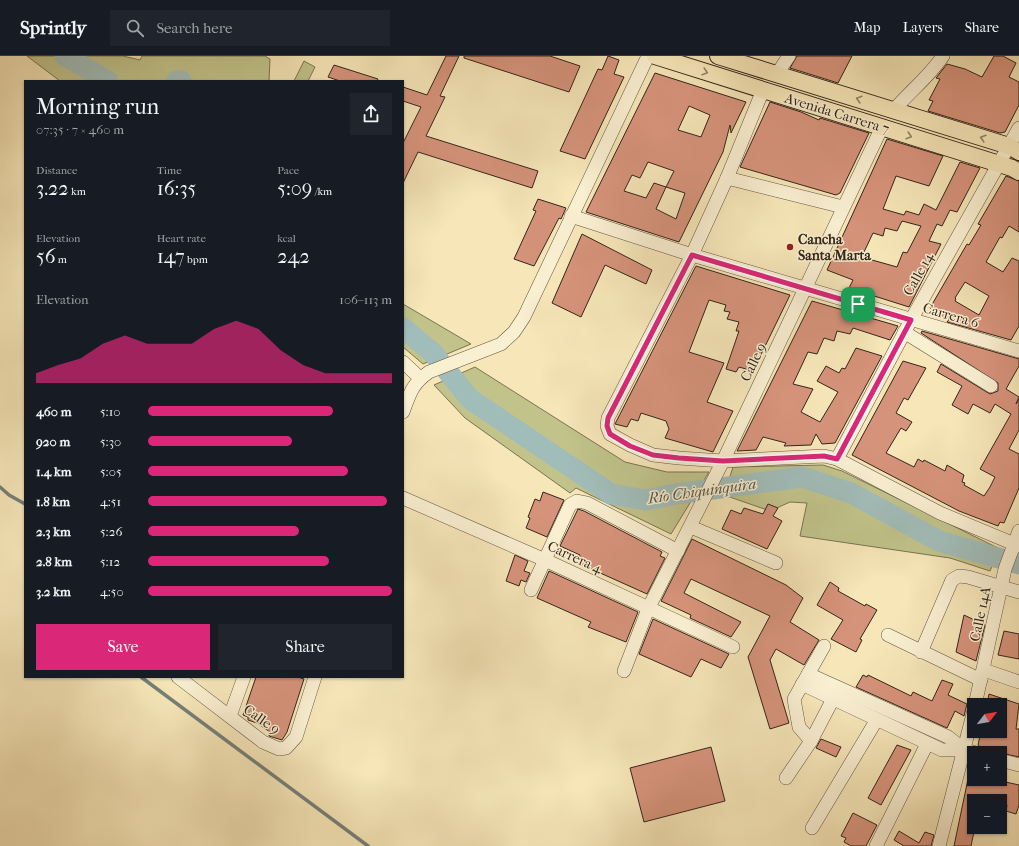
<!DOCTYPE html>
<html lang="en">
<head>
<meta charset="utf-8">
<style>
  body { margin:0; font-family:"IM FELL French Canon",serif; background:#20242c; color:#f1f3f6; height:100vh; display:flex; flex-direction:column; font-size:15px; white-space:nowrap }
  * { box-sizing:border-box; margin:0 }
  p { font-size:13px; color:#9ea1a6 }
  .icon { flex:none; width:22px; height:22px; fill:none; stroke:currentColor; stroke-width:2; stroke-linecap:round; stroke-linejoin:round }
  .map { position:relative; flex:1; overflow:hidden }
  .sheet { position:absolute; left:24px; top:24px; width:380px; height:598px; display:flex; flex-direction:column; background:#171b24; border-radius:0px; box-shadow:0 1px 3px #0004 }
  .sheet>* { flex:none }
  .needle { width:26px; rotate:59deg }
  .tools { position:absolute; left:967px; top:642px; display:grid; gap:8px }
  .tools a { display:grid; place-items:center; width:40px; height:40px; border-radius:0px; background:#171b24; box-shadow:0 1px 3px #0004; font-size:20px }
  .pin { position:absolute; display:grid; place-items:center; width:34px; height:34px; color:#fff; margin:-17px; border-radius:8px; box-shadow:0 2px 6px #0006 }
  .round { display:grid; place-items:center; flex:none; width:42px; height:42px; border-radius:0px; background:#20242c }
  .summary { display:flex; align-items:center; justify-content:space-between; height:68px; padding:0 12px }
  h1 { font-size:22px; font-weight:600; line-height:30px }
  .figures { display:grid; grid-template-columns:repeat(3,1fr); gap:6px; height:68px; padding:4px 12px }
  .figures div { display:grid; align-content:center }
  .figures b { font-size:20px; font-weight:600 }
  .figures small { font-size:11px; font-weight:400 }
  .figures p { font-size:11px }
  .chart { height:112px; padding:8px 12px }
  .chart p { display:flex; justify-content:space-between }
  .chart svg { width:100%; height:72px; margin-top:4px; fill:#db2777; opacity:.7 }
  .primary-button { display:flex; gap:8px; margin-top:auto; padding:8px 12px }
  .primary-button a { flex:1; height:46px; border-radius:0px; background:#db2777; color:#fff; font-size:16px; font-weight:600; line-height:46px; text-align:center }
  .primary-button a+a { background:#20242c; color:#f1f3f6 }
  ul { padding:0 12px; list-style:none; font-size:13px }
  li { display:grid; grid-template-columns:64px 48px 1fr; align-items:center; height:30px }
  li i { height:10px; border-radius:5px; background:#db2777 }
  header { display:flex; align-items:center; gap:24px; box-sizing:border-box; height:56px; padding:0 20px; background:#171b24; border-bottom:1px solid #363941 }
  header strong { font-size:19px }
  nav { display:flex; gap:22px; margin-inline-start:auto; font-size:14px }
  .search { width:280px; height:36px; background:#20242c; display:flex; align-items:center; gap:10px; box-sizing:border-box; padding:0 14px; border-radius:0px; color:#9ea1a6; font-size:15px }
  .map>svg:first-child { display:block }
  .green { fill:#c1c38b; stroke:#7a7452 }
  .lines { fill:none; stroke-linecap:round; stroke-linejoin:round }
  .stream { stroke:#758079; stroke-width:3.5 }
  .river { stroke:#a1bdb9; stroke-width:21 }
  .building { fill:#d6937b; stroke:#33251a; fill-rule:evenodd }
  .minor-casing { stroke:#645542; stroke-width:14 }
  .major-casing { stroke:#33251a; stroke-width:18 }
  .minor { stroke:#f9efd1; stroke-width:13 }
  .major { stroke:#f6e6b8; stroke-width:16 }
  .oneway { stroke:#948669 }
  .route-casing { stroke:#fff; stroke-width:8 }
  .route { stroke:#db2777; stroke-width:5 }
  .poi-dot { fill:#8f2418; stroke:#f9efd1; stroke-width:1.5 }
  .labels { text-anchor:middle; stroke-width:3; stroke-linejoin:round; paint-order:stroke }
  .street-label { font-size:14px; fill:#33251a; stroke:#f9efd1 }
  .poi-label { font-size:14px; font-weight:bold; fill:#33251a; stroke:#f9efd1; text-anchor:start }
  .water-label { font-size:15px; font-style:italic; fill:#54534a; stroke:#f9efd1 }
</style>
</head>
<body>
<header>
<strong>Sprintly</strong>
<div class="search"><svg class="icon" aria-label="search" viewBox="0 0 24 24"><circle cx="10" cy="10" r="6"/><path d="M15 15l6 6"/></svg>Search here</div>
<nav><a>Map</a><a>Layers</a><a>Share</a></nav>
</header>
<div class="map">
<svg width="1019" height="790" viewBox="0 0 1019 790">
  <rect width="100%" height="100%" fill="#f6e6b8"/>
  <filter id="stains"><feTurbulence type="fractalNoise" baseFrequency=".005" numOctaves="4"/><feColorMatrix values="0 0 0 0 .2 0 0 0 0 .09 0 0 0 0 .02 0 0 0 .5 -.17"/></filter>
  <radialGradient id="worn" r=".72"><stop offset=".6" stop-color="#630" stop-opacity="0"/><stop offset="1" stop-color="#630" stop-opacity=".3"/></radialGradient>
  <g class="green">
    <path d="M27 0H123L140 4 142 0H265L270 3 269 25H60Z"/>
    <path d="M304 5 315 11 308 25H294Z"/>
    <path d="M403 248 471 288 423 308 403 291Z"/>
    <path d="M475 311 625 406 667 416H709L671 478 576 432 570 437 465 362 434 329Z"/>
    <path d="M823 409 842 415 1000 493 990 515 950 502 800 480 807 447 790 446 770 455 724 439 733 411Z"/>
  </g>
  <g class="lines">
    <g class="stream">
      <path d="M0 431 9 439 25 448"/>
      <path d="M141 621 368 790"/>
    </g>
    <g class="river">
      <path d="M65 0 108 25"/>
      <path d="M177 25H181"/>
      <path d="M403 272 432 296 470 343 611 438 646 444 676 438 802 421 851 437 939 485 1019 508"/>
    </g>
  </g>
  <g class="building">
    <path d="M446 0H459L440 40 445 41 426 80 538 115 532 132 418 96 403 127V87L421 51 403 45V31L427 39Z"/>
    <path d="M464 0H550L580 10 569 36 464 2Z"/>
    <path d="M608 0 619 4 614 18 624 21 585 103 560 95 598 13 602 14Z"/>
    <path d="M797 0H852L838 27 790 12Z"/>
    <path d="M994 0H1003L1016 7 1009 21 1019 26V49L1005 76 1000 77 928 55 933 45 929 44 940 23 936 22 947 8 965 13 982 21Z"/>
    <path d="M334 9 378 23 377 25H340L328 21Z"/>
    <path d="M655 17 746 46 731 77 730 69 723 96 679 186 586 156ZM689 50 710 59 701 81 678 74ZM648 106 674 115 666 131 685 137 676 163 656 153 666 131 654 127 646 142 624 135 632 119 640 122Z"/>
    <path d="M770 46 801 56 819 64 820 62 869 77 840 137 836 139 740 111Z"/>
    <path d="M887 83 943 100 929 130 896 120 883 153 904 159 906 155 919 159 924 148 936 154 960 106 980 112 957 156 950 154 942 170 937 168 929 185 941 188 909 251 849 232 853 224 827 214ZM902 165 921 170 907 197 903 196 897 211 865 202 866 197 864 196 873 177 883 180 885 172 897 175Z"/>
    <path d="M1006 120 1019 125V176L1009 170 1002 182 1000 181 986 206 1003 216 1012 202 1019 205V270L1011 284 947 266 949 263 940 260 941 259 930 252 967 188 969 189 981 169 978 168ZM965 226 989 240 979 259 955 245 956 243 955 242Z"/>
    <path d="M538 143 566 152 561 163 559 162 534 210 514 203 536 155 533 154Z"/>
    <path d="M582 178 652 214 646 228 605 209 581 261 552 247Z"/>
    <path d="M696 210 790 239 753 315 739 311 736 316 726 313 739 275H736L739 266 727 263 730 256 724 255 726 249 709 244 689 296 724 307 707 346 733 355 713 396 665 382 669 373 666 365 641 357 638 365 631 363 627 371 615 368Z"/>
    <path d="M812 245 898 270 890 284 853 272 850 278 837 275 834 285 824 282 817 298 808 296 793 328 813 333 801 356 820 366 838 336 817 325 826 310 839 317 842 312 845 313 856 292 882 300 835 387 822 388 816 378 811 389 784 390 786 387 763 381 756 394 737 395Z"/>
    <path d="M922 275 1019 303V310L1006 333 1019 341 1016 348 1019 343V374L1009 393 1019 398V432L1004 467 1000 466 998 470 959 455 852 399 903 305 926 312 908 344 904 342 896 357 912 366 906 375 901 372 886 397 914 411 918 403 923 406 924 404 945 415 947 409 964 419 962 426 965 427 964 429 984 440 990 431 995 421 980 413 1011 358 995 348 990 357 973 348 968 358 952 349 962 330 937 316 941 308 990 338 998 335V327L921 277Z"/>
    <path d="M543 436 564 444 547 481 526 472 530 462 528 461 535 443 540 445Z"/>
    <path d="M768 448 778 452 773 460 782 465 767 493 722 473 731 454 741 458 744 452 763 458Z"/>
    <path d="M578 453 584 455 662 496 660 500 665 502 647 538 578 507 580 499 560 490Z"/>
    <path d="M692 483 786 529 803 542 790 566 819 584 804 609 776 593 770 604 789 667 770 673 748 601 770 560 691 523 684 537 741 566 731 581 690 562 691 559 661 545Z"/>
    <path d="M515 499 528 505 524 515 530 517 526 526 521 524 519 530 506 525Z"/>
    <path d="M549 515 638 556 626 586 588 571 591 566 537 542Z"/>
    <path d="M830 526 839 532 838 535 865 550 866 548 877 554 860 583 862 584 856 596 831 583 843 564 817 549Z"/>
    <path d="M964 559 985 569 976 605 956 596Z"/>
    <path d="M653 563 729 598 721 612 701 603 691 621 639 598Z"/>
    <path d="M1004 575 1019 578V603L998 599Z"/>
    <path d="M863 619 867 621 868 619 911 640 913 636 932 645 942 624 953 628 948 639 967 648 964 660 955 655 947 672 856 631Z"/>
    <path d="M256 621H298L304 623 287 676 282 684 269 680 270 676 257 667 248 664V661L243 659Z"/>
    <path d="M989 638 1019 648 1016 673H1019V701L983 693 978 689 981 675H1000V649H987Z"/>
    <path d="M821 683 841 691 836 701 816 692Z"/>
    <path d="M897 689 911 694 881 749 868 742Z"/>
    <path d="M711 691 725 745 644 766 630 712Z"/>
    <path d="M970 721 974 723H992L1019 729V749L1016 758 1006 755 1007 749 1000 747V745H974L975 771 971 790H954L968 723Z"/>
    <path d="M853 757 877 769 866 790H851L844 786 846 782 841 780Z"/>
    <path d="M899 775 919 787 925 776 934 779 931 790H904L894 784Z"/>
  </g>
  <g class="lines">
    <g class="minor-casing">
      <g id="minor">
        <path d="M777 18 789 0"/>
        <path d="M763 34 727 122 692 199 608 362 607 370 610 378 630 389 653 399 679 402 723 405 824 400 837 403 940 457 1019 490"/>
        <path d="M894 54C910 35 929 21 943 0"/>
        <path d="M727 122 843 151"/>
        <path d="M571 160 692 199 1019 295"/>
        <path d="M904 276 991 330"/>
        <path d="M403 306 420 322"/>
        <path d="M403 356C410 337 412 328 429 316L501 288 514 276 524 261 648 0"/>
        <path d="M837 403 911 264 1019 72"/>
        <path d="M403 442 545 504 733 591"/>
        <path d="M691 471 776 507"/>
        <path d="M531 534 570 449 577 445 587 447 678 495"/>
        <path d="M888 579 981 624"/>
        <path d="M921 596 952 524 959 520 968 521 1019 536"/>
        <path d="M984 614 1019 626"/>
        <path d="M624 615 648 553 723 405 882 71"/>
        <path d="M808 618 948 681 965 694 976 697"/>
        <path d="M178 621 263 686 279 693 286 692 296 681 315 621"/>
        <path d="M802 628 942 694H965"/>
        <path d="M975 649 1005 513 1019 475"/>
        <path d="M230 660 244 621"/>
        <path d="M811 685 799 671 794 643 824 590"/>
        <path d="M1000 704 1019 709"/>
        <path d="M786 722 811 685 833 643"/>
        <path d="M812 772 876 665"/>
        <path d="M876 790 927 688"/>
        <path d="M939 790 974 654"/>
      </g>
    </g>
    <g class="major-casing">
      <g id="major">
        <path d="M655 0 1012 112 1019 116"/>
        <path d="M718 0 1009 90 1019 96"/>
      </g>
    </g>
    <use href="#minor" class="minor"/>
    <use href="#major" class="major"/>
  </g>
  <defs><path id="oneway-chevron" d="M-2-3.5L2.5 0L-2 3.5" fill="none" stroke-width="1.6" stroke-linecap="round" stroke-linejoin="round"/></defs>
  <g class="oneway">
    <use href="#oneway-chevron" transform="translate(705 16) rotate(17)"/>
    <use href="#oneway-chevron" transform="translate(859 43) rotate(-163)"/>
    <use href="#oneway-chevron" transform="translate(909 80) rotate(17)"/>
    <use href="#oneway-chevron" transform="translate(983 82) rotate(-163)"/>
  </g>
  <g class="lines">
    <g class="route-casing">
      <path id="route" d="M692 199 911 264 837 403 824 400 723 405 679 402 653 399 630 390 610 378 607 370 608 362Z"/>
    </g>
    <use href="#route" class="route"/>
  </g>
  <circle class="poi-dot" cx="790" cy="191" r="4"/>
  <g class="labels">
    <g class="street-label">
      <text transform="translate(837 57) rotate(17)" y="5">Avenida Carrera 7</text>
      <text transform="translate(918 218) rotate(-61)" y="5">Calle 14</text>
      <text transform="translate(951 259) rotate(16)" y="5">Carrera 6</text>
      <text transform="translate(753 306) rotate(-64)" y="5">Calle 9</text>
      <text transform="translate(575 501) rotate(25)" y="5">Carrera 4</text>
      <text transform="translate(980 558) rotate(-78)" y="5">Calle 14A</text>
      <text transform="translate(262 663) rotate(35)" y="5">Calle 9</text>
    </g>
    <g class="poi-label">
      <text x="798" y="188">Cancha<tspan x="798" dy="16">Santa Marta</tspan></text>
    </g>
    <g class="water-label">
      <text transform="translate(702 435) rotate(-8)" y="5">Río Chiquinquira</text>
    </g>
  </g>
  <rect width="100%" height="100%" filter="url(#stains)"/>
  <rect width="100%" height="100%" fill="url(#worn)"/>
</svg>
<div class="tools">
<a><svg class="needle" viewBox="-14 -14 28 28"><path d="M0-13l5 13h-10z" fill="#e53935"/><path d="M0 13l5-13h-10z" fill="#9ea1a6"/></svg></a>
<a>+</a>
<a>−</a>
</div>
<div class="pin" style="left:858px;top:248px;background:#1e9e55"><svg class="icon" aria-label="arrive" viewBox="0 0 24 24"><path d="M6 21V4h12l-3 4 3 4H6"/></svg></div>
<section class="sheet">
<div class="summary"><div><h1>Morning run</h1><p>07:35 · 7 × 460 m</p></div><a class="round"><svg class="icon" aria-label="share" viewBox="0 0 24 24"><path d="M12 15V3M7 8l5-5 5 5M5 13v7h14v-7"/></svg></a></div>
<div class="figures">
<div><p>Distance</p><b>3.22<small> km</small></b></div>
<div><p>Time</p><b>16:35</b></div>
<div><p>Pace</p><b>5:09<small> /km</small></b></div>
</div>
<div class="figures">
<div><p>Elevation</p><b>56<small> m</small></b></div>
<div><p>Heart rate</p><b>147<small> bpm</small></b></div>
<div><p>kcal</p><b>242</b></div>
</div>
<div class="chart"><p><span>Elevation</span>106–113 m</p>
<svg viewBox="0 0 160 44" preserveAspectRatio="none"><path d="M0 44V38L10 33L20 29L30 20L40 15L50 20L60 20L70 20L80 11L90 6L100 11L110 24L120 33L130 38L140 38L150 38L160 38V44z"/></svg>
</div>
<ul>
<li><b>460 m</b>5:10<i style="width:76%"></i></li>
<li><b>920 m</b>5:30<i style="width:59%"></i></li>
<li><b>1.4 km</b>5:05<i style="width:82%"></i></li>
<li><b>1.8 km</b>4:51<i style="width:98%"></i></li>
<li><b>2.3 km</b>5:26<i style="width:62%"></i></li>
<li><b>2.8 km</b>5:12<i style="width:74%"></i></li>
<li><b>3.2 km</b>4:50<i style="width:100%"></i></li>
</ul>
<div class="primary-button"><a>Save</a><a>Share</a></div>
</section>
</div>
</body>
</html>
